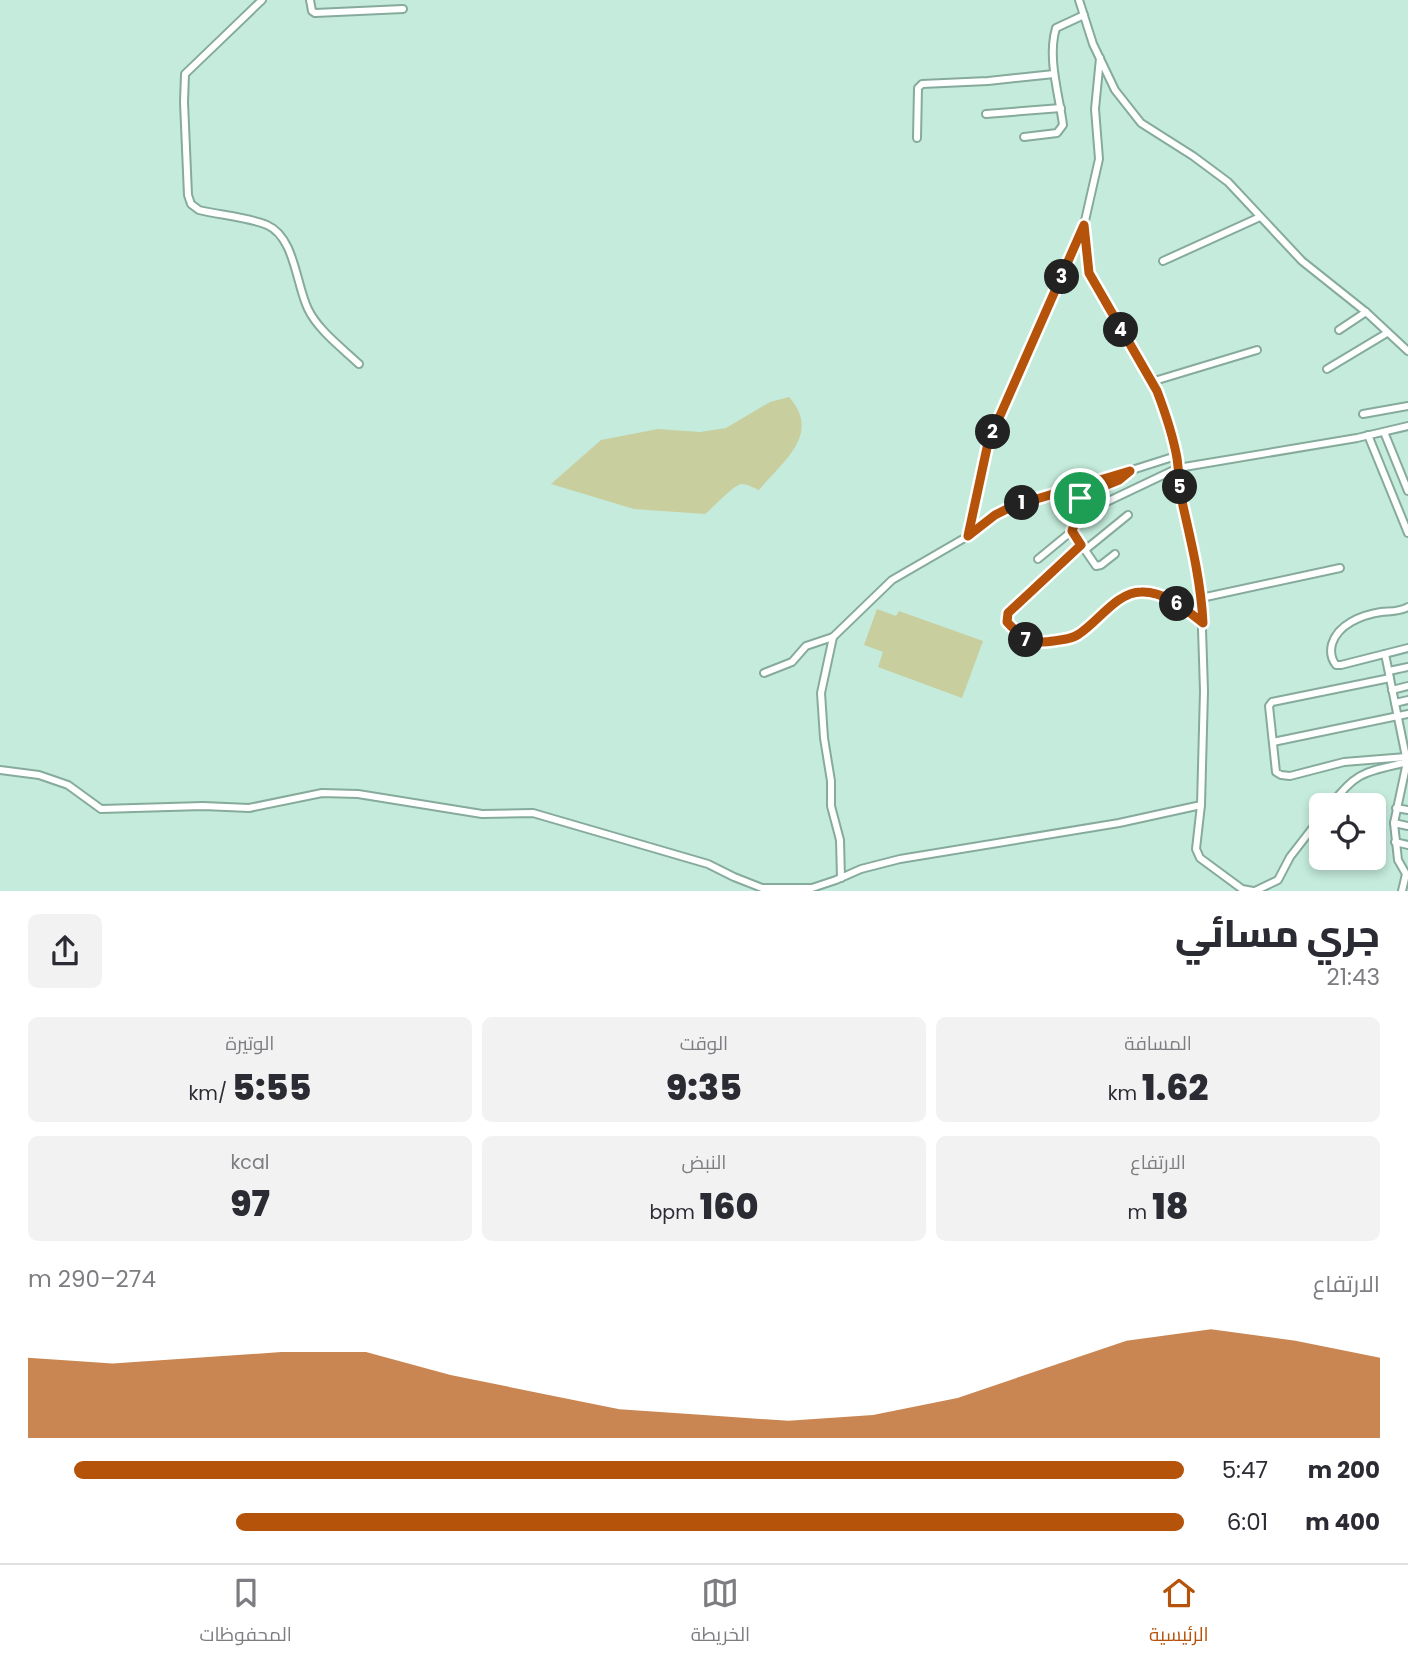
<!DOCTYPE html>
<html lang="ar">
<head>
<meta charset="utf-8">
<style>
  body { margin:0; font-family:Poppins,Cairo,sans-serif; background:#f2f2f3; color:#2b2b33; direction:rtl; height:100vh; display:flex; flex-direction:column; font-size:26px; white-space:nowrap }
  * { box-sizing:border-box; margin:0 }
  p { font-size:23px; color:#7c7c81 }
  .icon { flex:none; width:38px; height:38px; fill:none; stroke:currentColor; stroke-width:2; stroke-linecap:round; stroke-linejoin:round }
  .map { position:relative; height:891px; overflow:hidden; direction:ltr }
  .side { display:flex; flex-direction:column; background:#fff; flex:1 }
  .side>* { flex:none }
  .fabs { position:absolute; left:1309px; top:793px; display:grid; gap:14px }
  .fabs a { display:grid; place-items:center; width:77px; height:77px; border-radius:10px; background:#fff; box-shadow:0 4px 10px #0003; font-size:35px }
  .pin { position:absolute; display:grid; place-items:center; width:60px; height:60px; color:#fff; margin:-30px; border:4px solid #fff; border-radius:50%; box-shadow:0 2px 7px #0007 }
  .km { position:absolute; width:35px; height:35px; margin:-18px; border-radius:50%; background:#222; color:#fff; font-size:19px; line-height:35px; text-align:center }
  .round { display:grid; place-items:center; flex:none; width:74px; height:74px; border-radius:10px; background:#f2f2f3 }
  .summary { display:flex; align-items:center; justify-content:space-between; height:119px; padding:0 28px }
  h1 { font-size:38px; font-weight:800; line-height:52px }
  .stats { display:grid; grid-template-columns:repeat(3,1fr); gap:10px; height:119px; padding:7px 28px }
  .stats div { display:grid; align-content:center; border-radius:10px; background:#f2f2f3; text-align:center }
  .stats b { font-size:35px; font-weight:800 }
  .stats small { font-size:19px; font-weight:400 }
  .stats p { font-size:19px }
  .chart { height:196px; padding:14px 28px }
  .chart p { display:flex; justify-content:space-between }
  .chart svg { width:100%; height:126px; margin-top:7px; fill:#b45309; opacity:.7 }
  ul { padding:0 28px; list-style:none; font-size:23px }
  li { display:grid; grid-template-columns:112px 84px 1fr; align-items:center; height:52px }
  li i { height:18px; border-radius:9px; background:#b45309 }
  .tab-bar { display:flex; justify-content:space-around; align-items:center; height:98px; border-top:2px solid #e1e1e2; background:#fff; font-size:19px; color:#7c7c81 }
  .tab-bar a { display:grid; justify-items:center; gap:4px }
  .tab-bar .on { color:#b45309 }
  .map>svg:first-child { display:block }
  .green { fill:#c9ce9f }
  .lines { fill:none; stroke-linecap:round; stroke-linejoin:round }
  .street-casing { stroke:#86ab9c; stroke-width:10 }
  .street { stroke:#fff; stroke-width:6 }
  .route-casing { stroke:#fff; stroke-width:14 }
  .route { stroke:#b45309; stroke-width:9 }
</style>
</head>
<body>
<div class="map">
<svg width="1408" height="891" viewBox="0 0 1408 891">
  <rect width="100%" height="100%" fill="#c4ebdb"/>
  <g class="green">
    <path d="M789 397C822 434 783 461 759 490 754 488 747 484 742 484 734 484 713 508 705 514L634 509 551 484 601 440 658 429 700 432 726 428 770 402Z"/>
    <path d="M877 609 896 616 899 611 983 641 962 698 878 667 883 652 864 645Z"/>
  </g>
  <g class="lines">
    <g class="street-casing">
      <g id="street">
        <path d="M262 0 185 74 184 102 188 195 191 204 199 210C219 215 248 217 267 225 295 237 296 285 308 309 318 330 342 348 359 364"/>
        <path d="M310 0 312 11 315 13 403 9"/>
        <path d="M1079 0 1093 44 1115 90 1141 123 1193 156 1228 182 1302 261 1366 312 1408 351"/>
        <path d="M986 114 1061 108"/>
        <path d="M1024 137 1057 133 1063 125C1059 94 1047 58 1056 28L1084 15"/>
        <path d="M917 138 918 88 922 84 988 81 1054 74"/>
        <path d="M1163 261 1260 217"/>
        <path d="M1339 330 1366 312"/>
        <path d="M1327 369 1387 333"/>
        <path d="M1151 382 1257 350"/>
        <path d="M1363 414 1408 406"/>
        <path d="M1384 432 1408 491"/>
        <path d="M1368 435 1408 533"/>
        <path d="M1077 516 1178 468 1357 438 1408 426"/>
        <path d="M968 536 988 443 1083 227"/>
        <path d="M1081 546 1008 613 1007 622C1022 638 1031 645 1053 641 1062 640 1072 639 1079 634 1098 622 1117 592 1141 592 1165 591 1185 609 1203 623"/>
        <path d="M1085 550 1128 515"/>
        <path d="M1115 554 1101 565 1096 566 1072 531C1076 520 1076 501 1084 494L1119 480 1126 475"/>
        <path d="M1038 559 1072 531"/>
        <path d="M1201 598 1340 568"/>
        <path d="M1408 607C1399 612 1391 611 1381 612 1362 615 1338 624 1332 644 1330 652 1332 660 1336 665H1341L1408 648"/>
        <path d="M833 637 821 693 824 738 831 781V806L840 840 841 878"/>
        <path d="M1385 654 1407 762 1394 823 1398 860 1406 874 1402 891"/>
        <path d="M1389 671 1408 667"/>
        <path d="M764 673 792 662 806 646 833 637 892 580 968 536 1003 511 1176 456"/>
        <path d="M1390 678 1272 702 1269 706 1276 772 1281 775 1290 776 1344 762 1406 757"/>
        <path d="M1392 690 1408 686"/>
        <path d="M1395 703 1408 700"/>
        <path d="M1273 742 1408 714"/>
        <path d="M0 770 39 775 68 785 101 809 203 806 249 808 322 793 358 794 482 814 533 813 708 864 734 877 762 888H812L836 880 861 869 900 859 1119 823 1201 805 1204 691 1201 598 1194 552 1183 503 1176 456 1157 391 1089 273 1084 225 1099 159 1095 109 1100 58"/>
        <path d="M1201 805 1196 849 1200 858 1242 889 1253 891"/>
        <path d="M1331 805C1357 770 1367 772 1408 762"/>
        <path d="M1396 808 1408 810"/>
        <path d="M1394 823 1408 826"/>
        <path d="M1395 842 1408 845"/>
        <path d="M1255 891 1278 880 1290 857 1321 817"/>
      </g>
    </g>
    <use href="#street" class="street"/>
  </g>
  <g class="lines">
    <g class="route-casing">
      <path id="route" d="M1084 225 1089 273 1157 391C1165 412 1173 436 1177 458 1179 474 1180 490 1183 506 1192 545 1201 583 1203 623 1185 609 1165 591 1141 592 1117 592 1098 622 1079 634 1072 639 1062 640 1053 641 1031 645 1022 638 1007 622L1008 613 1081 545 1072 531 1077 516 1080 498 1084 494 1119 480 1130 471 1013 506 995 515 968 536 988 443Z"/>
    </g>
    <use href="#route" class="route"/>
  </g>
</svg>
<div class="fabs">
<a><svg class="icon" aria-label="locate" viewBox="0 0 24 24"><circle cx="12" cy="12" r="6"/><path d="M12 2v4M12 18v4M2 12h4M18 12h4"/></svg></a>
</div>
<div class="pin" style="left:1080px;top:498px;background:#1e9e55"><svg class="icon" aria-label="arrive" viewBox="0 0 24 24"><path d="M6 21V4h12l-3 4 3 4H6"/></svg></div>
<b class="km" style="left:1022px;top:503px">1</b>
<b class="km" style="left:993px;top:432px">2</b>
<b class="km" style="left:1062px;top:277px">3</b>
<b class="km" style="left:1121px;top:330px">4</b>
<b class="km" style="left:1180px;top:487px">5</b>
<b class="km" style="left:1177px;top:604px">6</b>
<b class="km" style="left:1026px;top:640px">7</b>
</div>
<section class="side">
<div class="summary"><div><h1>جري مسائي</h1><p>21:43</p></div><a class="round"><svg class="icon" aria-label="share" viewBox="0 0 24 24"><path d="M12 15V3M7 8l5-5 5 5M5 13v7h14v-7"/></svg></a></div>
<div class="stats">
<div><p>المسافة</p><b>1.62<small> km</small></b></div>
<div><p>الوقت</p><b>9:35</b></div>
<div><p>الوتيرة</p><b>5:55<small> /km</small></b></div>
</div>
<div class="stats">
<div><p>الارتفاع</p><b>18<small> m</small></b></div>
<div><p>النبض</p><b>160<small> bpm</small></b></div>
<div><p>kcal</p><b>97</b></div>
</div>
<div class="chart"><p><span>الارتفاع</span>274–290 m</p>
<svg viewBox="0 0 160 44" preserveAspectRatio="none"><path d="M0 44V16L10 18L20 16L30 14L40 14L50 22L60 28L70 34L80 36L90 38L100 36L110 30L120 20L130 10L140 6L150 10L160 16V44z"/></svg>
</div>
<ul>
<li><b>200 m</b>5:47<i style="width:96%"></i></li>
<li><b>400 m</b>6:01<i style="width:82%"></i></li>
</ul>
</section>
<nav class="tab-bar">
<a class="on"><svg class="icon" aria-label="home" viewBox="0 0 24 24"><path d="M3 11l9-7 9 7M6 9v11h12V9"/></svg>الرئيسية</a>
<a><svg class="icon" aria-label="map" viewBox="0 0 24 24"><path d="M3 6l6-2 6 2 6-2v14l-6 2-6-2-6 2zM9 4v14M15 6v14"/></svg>الخريطة</a>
<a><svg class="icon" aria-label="saved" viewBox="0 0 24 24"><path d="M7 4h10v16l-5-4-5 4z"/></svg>المحفوظات</a>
</nav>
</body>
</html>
